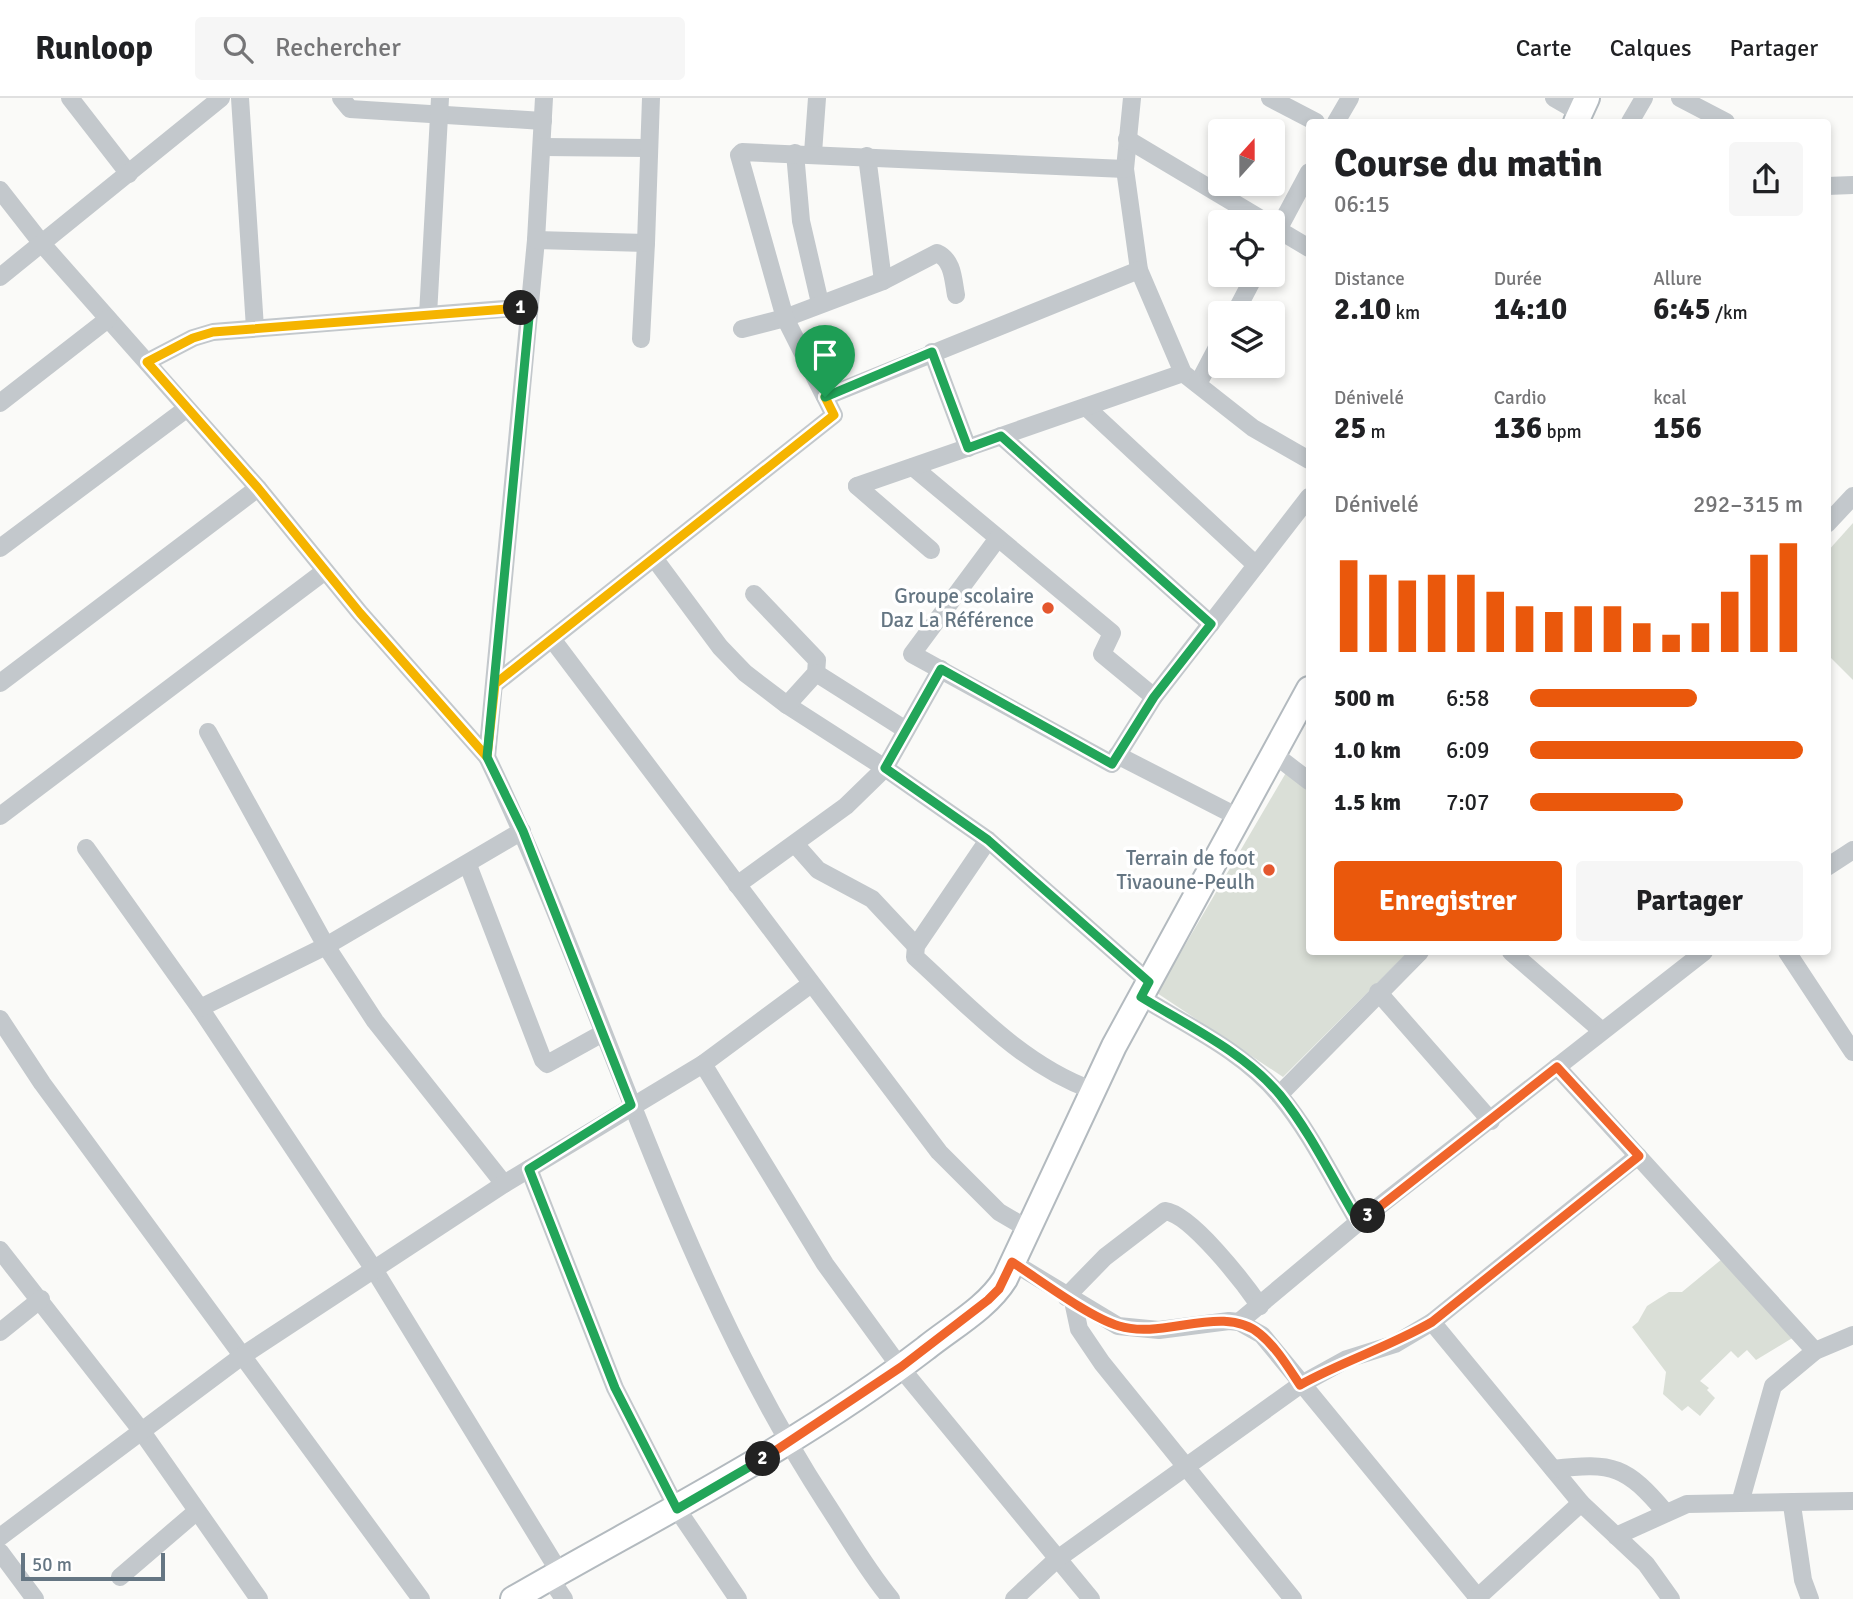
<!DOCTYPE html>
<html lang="fr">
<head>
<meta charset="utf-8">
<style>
  body { margin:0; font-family:Signika,sans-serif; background:#f6f6f6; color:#202124; height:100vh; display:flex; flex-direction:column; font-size:26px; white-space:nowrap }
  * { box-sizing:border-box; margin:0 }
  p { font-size:23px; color:#757577 }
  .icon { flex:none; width:38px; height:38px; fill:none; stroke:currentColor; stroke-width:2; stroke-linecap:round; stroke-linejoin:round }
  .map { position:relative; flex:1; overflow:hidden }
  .panel { position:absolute; left:1306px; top:21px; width:525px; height:836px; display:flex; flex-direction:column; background:#fff; border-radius:7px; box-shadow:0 4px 10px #0003 }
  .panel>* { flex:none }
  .needle { width:46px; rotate:21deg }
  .controls { position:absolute; left:1208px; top:21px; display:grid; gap:14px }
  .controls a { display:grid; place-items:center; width:77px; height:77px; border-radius:7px; background:#fff; box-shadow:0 4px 10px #0003; font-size:35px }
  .scale { position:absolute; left:21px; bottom:18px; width:144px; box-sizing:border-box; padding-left:7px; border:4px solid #657683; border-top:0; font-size:19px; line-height:24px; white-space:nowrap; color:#657683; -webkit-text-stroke:5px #fff; paint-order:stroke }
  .pin { position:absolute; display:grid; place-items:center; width:60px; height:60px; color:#fff; margin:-72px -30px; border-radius:50% 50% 50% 0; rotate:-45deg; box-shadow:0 0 7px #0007 }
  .pin .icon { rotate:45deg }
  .km { position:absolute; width:35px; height:35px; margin:-18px; border-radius:50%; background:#222; color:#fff; font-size:19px; line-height:35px; text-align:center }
  .round { display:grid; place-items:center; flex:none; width:74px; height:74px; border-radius:7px; background:#f6f6f6 }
  .summary { display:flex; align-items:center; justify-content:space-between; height:119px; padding:0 28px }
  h1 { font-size:38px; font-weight:700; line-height:52px }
  .stats { display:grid; grid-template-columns:repeat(3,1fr); gap:10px; height:119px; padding:7px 28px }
  .stats div { display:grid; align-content:center }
  .stats b { font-size:30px; font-weight:700 }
  .stats small { font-size:19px; font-weight:400 }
  .stats p { font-size:19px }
  .chart { height:196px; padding:14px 28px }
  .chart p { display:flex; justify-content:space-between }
  .chart svg { width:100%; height:126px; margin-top:7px; stroke:#ea580c; stroke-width:6 }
  .button { display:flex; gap:14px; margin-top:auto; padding:14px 28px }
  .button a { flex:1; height:80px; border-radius:7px; background:#ea580c; color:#fff; font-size:28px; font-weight:700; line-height:80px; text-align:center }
  .button a+a { background:#f6f6f6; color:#202124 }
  ul { padding:0 28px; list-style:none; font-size:23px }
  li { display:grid; grid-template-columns:112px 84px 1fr; align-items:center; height:52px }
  li i { height:18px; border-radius:9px; background:#ea580c }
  header { display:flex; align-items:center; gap:42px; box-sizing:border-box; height:98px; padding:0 35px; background:#fff; border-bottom:2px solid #e0e0e0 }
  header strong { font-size:33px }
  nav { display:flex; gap:38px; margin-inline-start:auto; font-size:24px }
  .search { width:490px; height:63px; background:#f6f6f6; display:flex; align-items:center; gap:18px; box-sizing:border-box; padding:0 24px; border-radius:7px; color:#757577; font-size:26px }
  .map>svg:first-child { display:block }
  .green { fill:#dadfd7 }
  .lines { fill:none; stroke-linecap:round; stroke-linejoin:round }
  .secondary-casing { stroke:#b3babf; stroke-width:28 }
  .street { stroke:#c3c8cc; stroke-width:18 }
  .secondary { stroke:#fff; stroke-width:24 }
  .split-1-casing { stroke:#fff; stroke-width:14 }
  .split-2-casing { stroke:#fff; stroke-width:14 }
  .split-3-casing { stroke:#fff; stroke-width:14 }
  .split-4-casing { stroke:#fff; stroke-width:14 }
  .split-1 { stroke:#f5b400; stroke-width:9 }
  .split-2 { stroke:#22a559; stroke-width:9 }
  .split-3 { stroke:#f0652b; stroke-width:9 }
  .split-4 { stroke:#22a559; stroke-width:9 }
  .poi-dot { fill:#e4572e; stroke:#fff; stroke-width:2.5 }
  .labels { text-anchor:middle; stroke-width:7; stroke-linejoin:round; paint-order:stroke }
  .poi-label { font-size:21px; fill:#657683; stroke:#fff; text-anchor:end }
</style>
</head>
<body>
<header>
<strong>Runloop</strong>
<div class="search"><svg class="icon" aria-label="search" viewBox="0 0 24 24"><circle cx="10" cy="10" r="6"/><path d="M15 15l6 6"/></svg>Rechercher</div>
<nav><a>Carte</a><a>Calques</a><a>Partager</a></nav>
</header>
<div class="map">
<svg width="1853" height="1501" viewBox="0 0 1853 1501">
  <rect width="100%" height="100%" fill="#fafaf8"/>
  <g class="green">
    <path d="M1853 425V582L1827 556V454Z"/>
    <path d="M1287 673 1309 690V854H1408L1283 979 1157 895Z"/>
    <path d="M1722 1161 1794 1239 1756 1262 1747 1252 1738 1260 1731 1253 1700 1283 1709 1290 1707 1292 1715 1300 1700 1318 1688 1308 1682 1313 1663 1296 1666 1274 1632 1229 1638 1224 1647 1208 1669 1194H1682Z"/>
  </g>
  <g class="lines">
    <g class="secondary-casing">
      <g id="secondary">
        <path d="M1576 24 1587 0"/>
        <path d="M513 1501C653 1420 797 1349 926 1250 952 1229 987 1210 1005 1181L1114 948 1309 591"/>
      </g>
    </g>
    <g class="street">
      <path d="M70 0 129 76"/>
      <path d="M240 0 255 230"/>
      <path d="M341 0 350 11 543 23"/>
      <path d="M544 0 536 142 487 659C605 904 676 1175 826 1405 847 1437 866 1471 891 1501"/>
      <path d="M1132 0 1125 71 1139 172 1183 275 1253 330 1309 362"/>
      <path d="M1270 0 1316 24"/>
      <path d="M1554 0 1580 15"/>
      <path d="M1680 0 1726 24"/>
      <path d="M1336 24 1350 0"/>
      <path d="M1630 24 1644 0"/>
      <path d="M1127 41 1266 124"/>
      <path d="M543 49 647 50"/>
      <path d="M795 55 801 123 820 205"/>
      <path d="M813 55 817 0"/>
      <path d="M867 58 883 183"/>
      <path d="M1827 88 1853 87"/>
      <path d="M0 92 43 147 258 390 360 515 487 659"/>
      <path d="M1272 128 1309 150"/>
      <path d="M536 142 646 145 641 241"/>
      <path d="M1272 143 1309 74"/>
      <path d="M646 145 651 0"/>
      <path d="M0 179 221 0"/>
      <path d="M1235 215 1255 177"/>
      <path d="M428 217 440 0"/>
      <path d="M742 231 785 220 883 183 937 155C953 162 953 181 956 197"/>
      <path d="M932 254 968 350"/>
      <path d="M147 264 193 240 213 234 530 209"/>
      <path d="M1198 286 1220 244"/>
      <path d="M825 299 1139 172"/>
      <path d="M0 305 108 221"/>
      <path d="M1086 309 1256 467"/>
      <path d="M1001 338 1211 526"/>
      <path d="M913 369 1112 535 1102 556 1154 599"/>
      <path d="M857 388 1183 275"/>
      <path d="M857 388 931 452"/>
      <path d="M1827 426 1853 398"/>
      <path d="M998 440 912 556 1112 666 1154 599 1309 399"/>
      <path d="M0 450 186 311"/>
      <path d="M654 460 720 549 745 575 787 607 885 670 988 742 1149 884"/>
      <path d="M754 496 817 562 816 575 787 607"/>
      <path d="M552 541 939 1054 999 1114 1028 1131"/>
      <path d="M816 575 906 632"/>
      <path d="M0 585 258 390"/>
      <path d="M495 586 834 317 785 220 739 57 742 54 1125 71"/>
      <path d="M208 634 326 848 375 923 504 1086"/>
      <path d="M1117 657 1240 720"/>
      <path d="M1275 657 1309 683"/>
      <path d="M0 718 325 473"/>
      <path d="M988 742 916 848 915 859C969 908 1022 967 1092 992"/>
      <path d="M795 746 818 772 872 801 916 848"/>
      <path d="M86 750 200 910 375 1173 560 1475"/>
      <path d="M468 767 543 962 547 966 603 935"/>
      <path d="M1827 769 1853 752"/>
      <path d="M737 787 846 708 885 670 941 571"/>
      <path d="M1511 854 1602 933"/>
      <path d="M1787 854 1853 954"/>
      <path d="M1378 894 1491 1023"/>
      <path d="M1141 899C1188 928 1244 954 1280 998 1311 1035 1333 1082 1359 1125"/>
      <path d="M200 910 326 848 522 733"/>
      <path d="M0 921 42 985 421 1501"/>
      <path d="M703 966 825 1166 900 1269 1091 1501"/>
      <path d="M1557 969 1815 1253"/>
      <path d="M1279 997 1420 854"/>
      <path d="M529 1071 615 1290 677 1411 738 1501"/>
      <path d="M0 1152 140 1331 259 1501"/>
      <path d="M1012 1164 1118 1228 1159 1232 1229 1223 1239 1224 1262 1237 1479 1501"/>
      <path d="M1066 1199 1105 1159 1165 1113C1191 1116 1244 1185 1260 1208"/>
      <path d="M1073 1203 1079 1231 1102 1265 1293 1501"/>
      <path d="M1239 1224 1355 1127 1704 854"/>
      <path d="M1432 1224 1581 1405 1646 1466 1671 1501"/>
      <path d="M0 1234 41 1201"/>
      <path d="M1553 1371C1614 1364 1626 1368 1666 1415"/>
      <path d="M1740 1405 1773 1288 1815 1253 1853 1237"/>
      <path d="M1792 1407 1803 1482 1810 1501"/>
      <path d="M1616 1438 1687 1406 1853 1403"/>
      <path d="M0 1439 242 1258 504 1086 703 966 811 886"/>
      <path d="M0 1454 35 1501"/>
      <path d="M120 1479 197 1413"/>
      <path d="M550 1480 564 1501"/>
      <path d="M1014 1501 1056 1462 1300 1287 1347 1261 1395 1246 1432 1224 1638 1058"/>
      <path d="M1476 1501 1581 1405"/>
    </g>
    <use href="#secondary" class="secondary"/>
  </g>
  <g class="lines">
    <g class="split-1-casing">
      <path id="split-1" d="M521 210 213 234 193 240 147 264 258 390 360 515 487 659 495 586 834 317 825 299"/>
    </g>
    <g class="split-2-casing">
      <path id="split-2" d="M521 210 530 209 487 659 523 733 631 1007 529 1071 615 1290 677 1411 763 1361"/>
    </g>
    <g class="split-3-casing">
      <path id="split-3" d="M763 1361 901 1269 988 1202 999 1191 1012 1164C1040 1182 1089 1219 1119 1228 1164 1242 1223 1205 1260 1236 1276 1249 1288 1269 1300 1287 1343 1263 1389 1249 1432 1224L1639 1058 1557 969 1368 1118"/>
    </g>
    <g class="split-4-casing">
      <path id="split-4" d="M825 299 932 254 968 350 1001 338 1211 526 1154 599 1112 666 941 571 885 670 988 742 1149 884 1141 899C1188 928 1244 954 1280 997 1311 1035 1333 1082 1359 1125L1368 1118"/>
    </g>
    <use href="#split-1" class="split-1"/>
    <use href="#split-2" class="split-2"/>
    <use href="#split-3" class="split-3"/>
    <use href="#split-4" class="split-4"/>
  </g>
  <g class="poi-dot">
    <circle cx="1048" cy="510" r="7"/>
    <circle cx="1269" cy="772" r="7"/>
  </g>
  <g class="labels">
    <g class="poi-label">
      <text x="1034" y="505">Groupe scolaire<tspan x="1034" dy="24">Daz La Référence</tspan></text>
      <text x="1255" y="767">Terrain de foot<tspan x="1255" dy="24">Tivaoune-Peulh</tspan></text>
    </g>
  </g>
</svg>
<div class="controls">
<a><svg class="needle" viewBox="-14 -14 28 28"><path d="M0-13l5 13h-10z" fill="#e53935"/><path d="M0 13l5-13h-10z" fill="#757577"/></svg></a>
<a><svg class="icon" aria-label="locate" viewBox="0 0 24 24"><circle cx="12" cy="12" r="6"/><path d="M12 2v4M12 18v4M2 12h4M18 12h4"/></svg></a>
<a><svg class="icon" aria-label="layers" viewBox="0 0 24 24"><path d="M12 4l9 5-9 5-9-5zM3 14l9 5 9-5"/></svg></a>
</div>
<div class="scale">50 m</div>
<div class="pin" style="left:825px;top:299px;background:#1e9e55"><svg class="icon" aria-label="arrive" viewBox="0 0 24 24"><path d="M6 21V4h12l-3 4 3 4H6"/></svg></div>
<b class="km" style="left:521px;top:210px">1</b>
<b class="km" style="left:763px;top:1361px">2</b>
<b class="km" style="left:1368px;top:1118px">3</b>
<section class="panel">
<div class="summary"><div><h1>Course du matin</h1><p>06:15</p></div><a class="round"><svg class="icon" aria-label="share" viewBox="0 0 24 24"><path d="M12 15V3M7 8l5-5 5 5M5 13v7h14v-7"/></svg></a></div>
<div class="stats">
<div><p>Distance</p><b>2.10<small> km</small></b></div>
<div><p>Durée</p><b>14:10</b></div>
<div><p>Allure</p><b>6:45<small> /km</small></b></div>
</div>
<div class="stats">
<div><p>Dénivelé</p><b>25<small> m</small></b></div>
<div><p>Cardio</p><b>136<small> bpm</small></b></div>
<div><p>kcal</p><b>156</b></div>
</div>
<div class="chart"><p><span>Dénivelé</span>292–315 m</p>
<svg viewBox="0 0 160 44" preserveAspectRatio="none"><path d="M5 44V12M15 44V17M25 44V19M35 44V17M45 44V17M55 44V23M65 44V28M75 44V30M85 44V28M95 44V28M105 44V34M115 44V38M125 44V34M135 44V23M145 44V10M155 44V6"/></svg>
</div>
<ul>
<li><b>500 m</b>6:58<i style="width:61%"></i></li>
<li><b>1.0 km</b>6:09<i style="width:100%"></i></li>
<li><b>1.5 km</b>7:07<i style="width:56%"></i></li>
</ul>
<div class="button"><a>Enregistrer</a><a>Partager</a></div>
</section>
</div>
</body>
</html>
